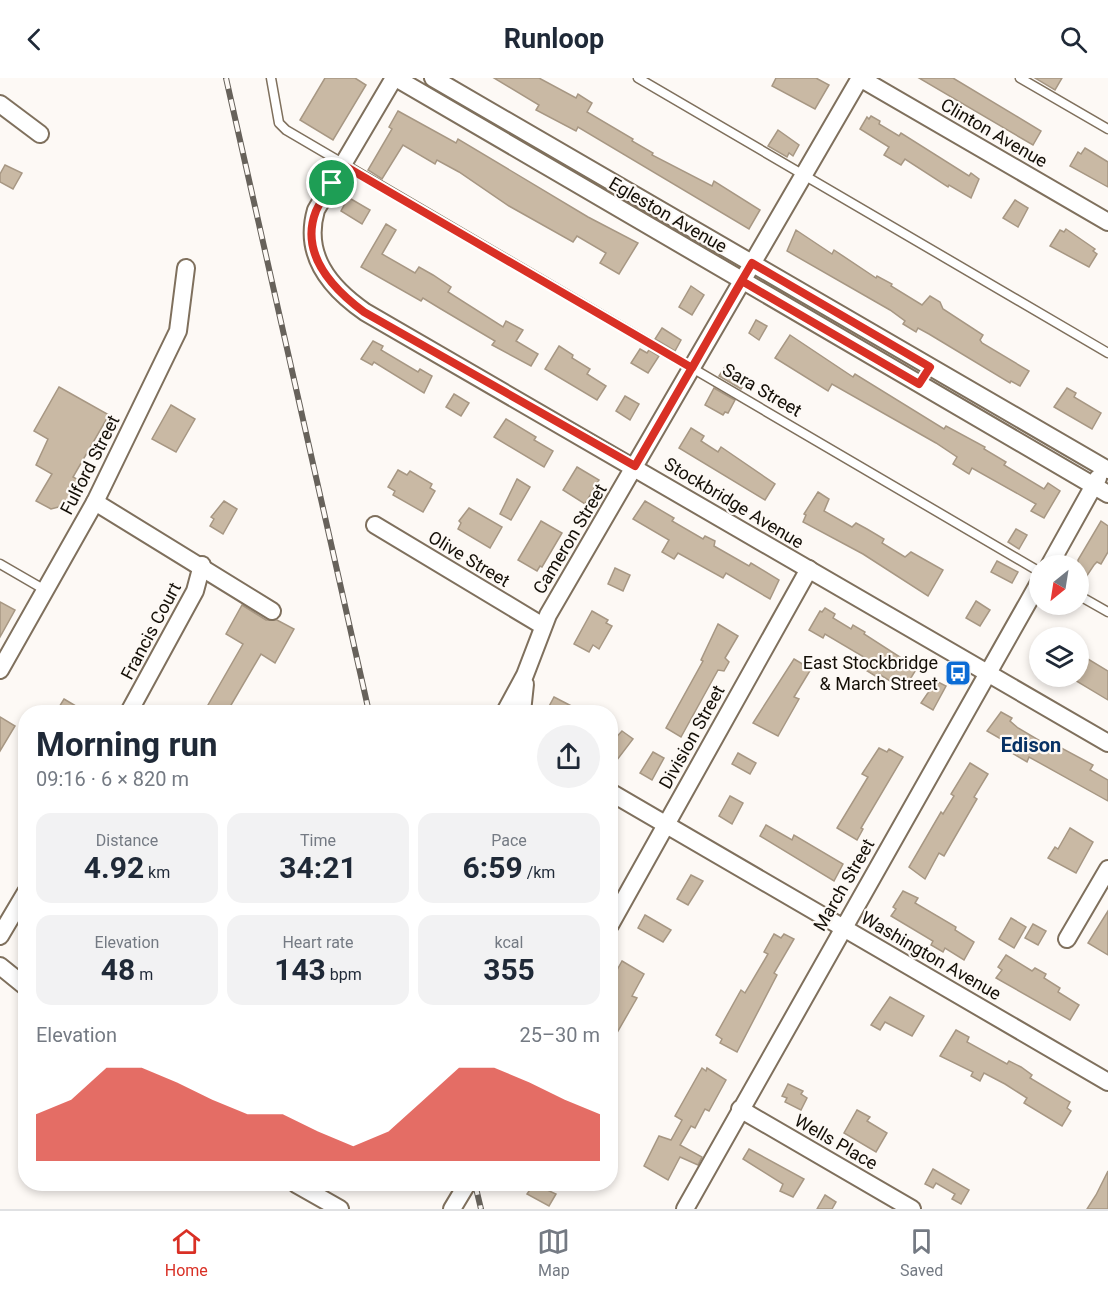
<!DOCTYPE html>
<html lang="en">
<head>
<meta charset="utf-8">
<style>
  body { margin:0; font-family:Roboto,sans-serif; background:#f2f2f3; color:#1f2937; height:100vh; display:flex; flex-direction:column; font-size:22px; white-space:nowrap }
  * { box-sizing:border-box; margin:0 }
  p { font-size:20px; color:#747a83 }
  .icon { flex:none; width:33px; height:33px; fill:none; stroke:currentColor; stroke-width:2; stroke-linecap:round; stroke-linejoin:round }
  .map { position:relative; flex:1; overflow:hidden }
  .details { position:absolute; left:18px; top:627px; width:600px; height:486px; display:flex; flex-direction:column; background:#fff; border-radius:24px; box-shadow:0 3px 9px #0003 }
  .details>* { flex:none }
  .needle { width:39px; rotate:210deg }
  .tools { position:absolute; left:1029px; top:477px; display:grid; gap:12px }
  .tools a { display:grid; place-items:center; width:60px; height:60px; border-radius:50%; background:#fff; box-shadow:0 3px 9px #0003; font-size:30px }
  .pin { position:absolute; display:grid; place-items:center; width:51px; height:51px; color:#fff; margin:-26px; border:3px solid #fff; border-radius:50%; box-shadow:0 2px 6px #0007 }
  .round { display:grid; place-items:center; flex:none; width:63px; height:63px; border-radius:32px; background:#f2f2f3 }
  .headline { display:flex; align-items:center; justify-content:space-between; height:102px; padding:0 18px }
  h1 { font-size:33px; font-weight:700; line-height:45px }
  .figures { display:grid; grid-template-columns:repeat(3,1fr); gap:9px; height:102px; padding:6px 18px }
  .figures div { display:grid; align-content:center; border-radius:15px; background:#f2f2f3; text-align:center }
  .figures b { font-size:30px; font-weight:700 }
  .figures small { font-size:16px; font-weight:400 }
  .figures p { font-size:16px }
  .chart { height:168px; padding:12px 18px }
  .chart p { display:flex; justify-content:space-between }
  .chart svg { width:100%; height:108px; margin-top:6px; fill:#d93025; opacity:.7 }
  header { display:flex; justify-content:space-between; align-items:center; height:78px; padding:0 18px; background:#fff; font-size:27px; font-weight:700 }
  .dock { display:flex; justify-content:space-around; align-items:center; height:84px; border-top:2px solid #e0e1e3; background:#fff; font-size:16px; color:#747a83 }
  .dock a { display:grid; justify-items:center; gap:3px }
  .dock .selected { color:#d93025 }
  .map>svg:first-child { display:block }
  .building { fill:#c9b9a4; stroke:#a79783; stroke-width:1.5 }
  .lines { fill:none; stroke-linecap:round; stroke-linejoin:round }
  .lane-casing { stroke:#7f705d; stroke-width:11 }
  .street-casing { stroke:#7f705d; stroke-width:20 }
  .lane { stroke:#fff; stroke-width:8 }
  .street { stroke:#fff; stroke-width:16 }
  .rail-casing { stroke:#67625b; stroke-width:6 }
  .rail { stroke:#fdf9f5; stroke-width:4; stroke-dasharray:11; stroke-linecap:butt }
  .route-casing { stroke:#fff; stroke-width:12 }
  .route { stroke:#d93025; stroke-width:8 }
  .labels { text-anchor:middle; stroke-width:4.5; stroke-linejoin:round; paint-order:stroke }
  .street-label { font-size:18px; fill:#140f07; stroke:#fdf9f5 }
  .poi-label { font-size:18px; fill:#140f07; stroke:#fdf9f5; text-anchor:end }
  .neighbourhood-label { font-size:20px; font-weight:bold; fill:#073164; stroke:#fdf9f5 }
</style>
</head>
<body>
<header><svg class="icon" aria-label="back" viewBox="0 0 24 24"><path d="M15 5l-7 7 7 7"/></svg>Runloop<svg class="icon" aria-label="search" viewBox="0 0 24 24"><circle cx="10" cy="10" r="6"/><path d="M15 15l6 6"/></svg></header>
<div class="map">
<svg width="1108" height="1131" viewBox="0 0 1108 1131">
  <rect width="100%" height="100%" fill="#fdf9f5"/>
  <g class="building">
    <path d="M325 0H355L366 7 333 62 300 42Z"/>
    <path d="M494 0H539L576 20 578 16 592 25 587 34 633 61 632 63 653 75 652 77 712 108 714 103 760 132 749 151 578 49 576 53 536 32 539 27Z"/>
    <path d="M776 0H816L829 7 815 31 772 8Z"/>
    <path d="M919 0H953L1041 53 1033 67Z"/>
    <path d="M1035 0H1062L1055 12Z"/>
    <path d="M398 33 456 65 458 61 588 139 638 165 619 196 600 185 606 175 577 158 573 164 509 128 459 94 437 82 435 86 403 67 382 101 368 92 392 51 389 49Z"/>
    <path d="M871 38 880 43 879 46 899 58 901 55 969 98 971 95 979 101 971 120 949 107 948 109 905 81 901 87 884 77 889 69 860 51 867 39 869 41Z"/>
    <path d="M778 52 799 67 793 78 789 75 787 79 768 68Z"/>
    <path d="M1085 70 1108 84V109L1070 88 1078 74 1081 76Z"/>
    <path d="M5 87 22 95 13 111 0 104V96Z"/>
    <path d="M351 121 370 132 362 146 341 133 347 122Z"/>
    <path d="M1015 122 1028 130 1018 149 1003 140Z"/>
    <path d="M386 146 396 152 382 176 415 195 419 189 433 197 451 209 448 214 503 249 506 243 523 252 516 263 538 276 531 288 492 267 495 263 441 231 423 220 421 223 361 189Z"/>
    <path d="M1066 151 1095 171 1093 173 1097 176 1089 189 1050 168 1060 152 1064 154Z"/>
    <path d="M796 152 832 176 834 172 876 200 877 198 892 206 891 208 922 227 930 218 940 224 943 231 983 257 980 262 982 265 1029 293 1020 308 1011 303 1010 305 929 256 918 250 916 254 903 246 905 243 890 232 787 173Z"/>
    <path d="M691 208 704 217 692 237 679 229Z"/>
    <path d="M756 242 767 248 759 262 749 255Z"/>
    <path d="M662 250 681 262 675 273 655 261Z"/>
    <path d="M790 257 853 299 855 296 944 351 946 348 985 369 984 371 1006 384 1004 387 1044 411 1048 405 1060 413 1044 440 1031 433 1036 426 972 390 969 396 953 386 957 379 936 365 832 306 828 313 775 280Z"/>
    <path d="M373 263 383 268 381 272 418 294 420 291 432 298 424 315 374 284 372 287 361 281Z"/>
    <path d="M559 268 573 277 572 280 590 291 587 296 606 308 597 322 545 291Z"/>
    <path d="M640 271 647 275 649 272 659 278 648 295 631 285Z"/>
    <path d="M726 287 748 299 741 311 719 298Z"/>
    <path d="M59 309 109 337 73 399 82 404 70 426 51 431 36 423 52 396 36 387 48 361 34 353Z"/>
    <path d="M714 310 735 322 728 335 725 334 723 337 705 327Z"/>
    <path d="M1067 310 1076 315 1074 319 1101 335 1092 351 1054 329Z"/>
    <path d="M454 316 469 325 461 338 446 329Z"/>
    <path d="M625 318 639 326 630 342 616 333Z"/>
    <path d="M171 327 195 341 176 374 152 361Z"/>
    <path d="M506 341 536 359 534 362 553 373 544 389 494 359Z"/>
    <path d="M691 350 704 358 701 363 718 374 721 369 775 406 765 422 679 370Z"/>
    <path d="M577 389 599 402 585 426 563 412Z"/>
    <path d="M398 392 407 397 410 393 432 406 430 410 435 413 423 434 393 417 395 413 388 409Z"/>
    <path d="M517 401 530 409 511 442 500 436Z"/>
    <path d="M818 414 829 421 824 433 852 449 856 445 867 451 884 461 882 465 905 479 911 474 943 492 928 518 863 476 803 444 806 437 804 436Z"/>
    <path d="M224 423 237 431 223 456 210 448 214 441 211 439Z"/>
    <path d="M645 423 674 440 672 443 703 461 705 458 715 463 714 468 749 488 751 485 779 502 770 521 726 495 723 500 678 475 674 481 662 474 669 462 633 441Z"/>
    <path d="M469 430 502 449 490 470 458 451 461 445 459 443Z"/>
    <path d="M541 443 562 455 542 489 540 488 537 493 518 482Z"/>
    <path d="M1101 443 1108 448V474L1101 486 1097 484 1094 487 1078 511V482Z"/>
    <path d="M1016 451 1027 457 1019 471 1008 464Z"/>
    <path d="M997 483 1018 494 1012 505 991 494Z"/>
    <path d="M615 490 630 497 623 513 608 506Z"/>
    <path d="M976 523 990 532 980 548 966 540Z"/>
    <path d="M0 524 15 532 0 559Z"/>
    <path d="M242 527 266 542H277L294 551 275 585 261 576 227 634H204L243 566 226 556Z"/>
    <path d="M825 530 835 536 833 540 851 551 853 547 865 554 864 556 917 590 906 608 900 604 898 608 879 596 877 599 864 591 869 582 825 556 823 560 809 552 820 533 822 534Z"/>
    <path d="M592 533 608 542 606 545 612 548 599 571 593 567 589 574 574 566Z"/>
    <path d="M718 546 738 558 725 580 729 584 724 593 718 592 681 659 666 650 703 583 701 582Z"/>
    <path d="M1078 575 1108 593V622L1068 598H1078Z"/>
    <path d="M794 581 811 591 794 619 799 621 778 658 753 645Z"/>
    <path d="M936 603 946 608 933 632 921 625Z"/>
    <path d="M554 619 583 634H546Z"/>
    <path d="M64 621 86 634H56Z"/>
    <path d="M1001 634 1012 640 1010 643 1018 650 1052 670 1054 666 1093 687 1090 692 1108 702V723L1029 679 1027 684 1012 675 1015 669 987 653Z"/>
    <path d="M0 639 15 648 0 673Z"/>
    <path d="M622 653 633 661 610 691V666Z"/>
    <path d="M879 670 887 674 889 671 903 679 861 750 863 751 857 762 837 750 868 699 862 696Z"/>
    <path d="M653 674 664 680 652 702 640 695Z"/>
    <path d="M738 675 756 685 750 696 732 686Z"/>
    <path d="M970 685 988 696 974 719 977 721 944 778 939 775 925 801 909 789 941 734 943 736 954 718 951 716Z"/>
    <path d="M730 718 743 725 732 746 719 738Z"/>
    <path d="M766 747 792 762 794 757 843 786 834 803 760 758Z"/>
    <path d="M1070 750 1093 764 1076 795 1048 780 1055 769 1058 771Z"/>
    <path d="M691 797 703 803 688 827 677 821Z"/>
    <path d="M903 813 918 820 915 825 956 849 955 852 974 864 964 882 945 870 943 874 931 867 933 863 891 838 896 831 893 829Z"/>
    <path d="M1108 833V877L1088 865Z"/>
    <path d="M645 837 671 852 663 864 638 850Z"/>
    <path d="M1011 840 1026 849 1014 870 999 861Z"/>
    <path d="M1033 846 1046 853 1038 867 1025 860Z"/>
    <path d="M774 856 781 860 784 856 794 861 774 895 777 897 737 974 720 965 722 961 716 957 741 912 745 915 768 876 764 874Z"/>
    <path d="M1006 877 1032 893 1035 890 1046 896 1044 900 1060 910 1058 914 1079 927 1070 942 996 900 1002 892 998 889Z"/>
    <path d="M622 883 644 896 632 918 637 920 610 967V905Z"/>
    <path d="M890 919 924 938 912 958 885 944 880 952 871 947Z"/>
    <path d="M956 952 969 959 967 964 1007 986 1009 983 1021 989 1032 997 1030 1000 1070 1024 1067 1030 1071 1033 1062 1048 1024 1025 1027 1020 1005 1006 984 995 980 1003 971 998 973 994 940 978Z"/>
    <path d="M702 990 706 993 707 990 726 1002 709 1033 705 1031 695 1050 691 1048 680 1067 702 1079 698 1087 680 1079 668 1102 644 1088 659 1058 671 1062 682 1042 675 1038Z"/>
    <path d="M788 1006 803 1013 801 1016 807 1020 801 1032 785 1024 787 1020 782 1018Z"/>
    <path d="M857 1032 870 1039 867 1043 887 1055 876 1074 844 1055Z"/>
    <path d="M749 1071 804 1101 793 1119 780 1113 783 1106 743 1081Z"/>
    <path d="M933 1091 969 1112 961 1126 952 1121 955 1116 936 1105 933 1110 925 1106Z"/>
    <path d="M1108 1093V1131H1087L1096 1117Z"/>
    <path d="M534 1106 556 1116 549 1128 527 1116Z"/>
    <path d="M825 1117 836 1124 832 1131H817Z"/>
  </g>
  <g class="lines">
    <g class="lane-casing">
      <g id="lane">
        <path d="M271 0 279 45 286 52 1040 494"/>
        <path d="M638 0 1108 275"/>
        <path d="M1020 0 1108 51"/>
        <path d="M0 486 45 512"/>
        <path d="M1078 517 1108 534"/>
      </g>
    </g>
    <g class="street-casing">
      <g id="street">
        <path d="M394 0 316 132C303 177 329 209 365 234L1108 665"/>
        <path d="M396 0 1108 416"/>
        <path d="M433 0 1108 392"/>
        <path d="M860 0 1108 144"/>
        <path d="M0 26 40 56"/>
        <path d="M95 424 272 533"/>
        <path d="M375 447 543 548"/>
        <path d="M1049 488 1098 400"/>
        <path d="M0 592 95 424 178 253 186 190"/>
        <path d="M129 634 195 513 202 487"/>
        <path d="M505 634 525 597 548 537 860 0"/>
        <path d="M522 634 525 606"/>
        <path d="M610 714 1108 1004"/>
        <path d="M610 847 809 491"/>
        <path d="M0 858 26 814"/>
        <path d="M1067 861 1108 791"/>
        <path d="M0 888 26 909"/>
        <path d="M740 1031 912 1131"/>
        <path d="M296 1106 340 1131"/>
        <path d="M452 1131 467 1106"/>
        <path d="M685 1131 1040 503"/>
      </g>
    </g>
    <use href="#lane" class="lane"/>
    <use href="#street" class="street"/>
    <g class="rail-casing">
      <g id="rail">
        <path d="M226 0 369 634"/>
        <path d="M475 1106 481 1131"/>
      </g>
    </g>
    <use href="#rail" class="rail"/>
  </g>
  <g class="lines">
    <g class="route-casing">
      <path id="route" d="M332 105C327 114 320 124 316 133 299 176 333 211 364 234L635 388 742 203 919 306 930 289 752 185 735 214 692 290 343 87 332 105"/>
    </g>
    <use href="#route" class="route"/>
  </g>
  <defs>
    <g id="bus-square" transform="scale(1.35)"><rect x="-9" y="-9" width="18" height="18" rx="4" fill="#0c6cd5" stroke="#fdf9f5"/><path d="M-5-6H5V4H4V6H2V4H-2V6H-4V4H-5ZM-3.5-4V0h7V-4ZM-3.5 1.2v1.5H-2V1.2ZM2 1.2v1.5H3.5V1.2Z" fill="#fff"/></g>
  </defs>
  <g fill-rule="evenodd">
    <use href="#bus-square" x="958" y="595"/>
  </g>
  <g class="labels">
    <g class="street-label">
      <text transform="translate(994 55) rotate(30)" y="6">Clinton Avenue</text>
      <text transform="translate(668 137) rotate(30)" y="6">Egleston Avenue</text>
      <text transform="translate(762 312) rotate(30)" y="6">Sara Street</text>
      <text transform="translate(90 387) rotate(-63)" y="6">Fulford Street</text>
      <text transform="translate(734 425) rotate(31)" y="6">Stockbridge Avenue</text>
      <text transform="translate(570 461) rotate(-59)" y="6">Cameron Street</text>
      <text transform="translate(469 481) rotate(31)" y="6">Olive Street</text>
      <text transform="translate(151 553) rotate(-62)" y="6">Francis Court</text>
      <text transform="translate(692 659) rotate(-61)" y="6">Division Street</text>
      <text transform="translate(844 807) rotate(-60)" y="6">March Street</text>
      <text transform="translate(931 878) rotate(30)" y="6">Washington Avenue</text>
      <text transform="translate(836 1064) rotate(30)" y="6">Wells Place</text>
    </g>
    <g class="poi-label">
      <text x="938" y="591">East Stockbridge<tspan x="938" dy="21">&amp; March Street</tspan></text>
    </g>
    <g class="neighbourhood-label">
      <text x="1031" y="674">Edison</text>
    </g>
  </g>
</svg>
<div class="tools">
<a><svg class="needle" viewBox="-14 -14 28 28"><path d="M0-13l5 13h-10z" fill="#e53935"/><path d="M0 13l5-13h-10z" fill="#747a83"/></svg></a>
<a><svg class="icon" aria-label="layers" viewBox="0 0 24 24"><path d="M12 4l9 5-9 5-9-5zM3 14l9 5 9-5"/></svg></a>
</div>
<div class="pin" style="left:332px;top:105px;background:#1e9e55"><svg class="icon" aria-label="arrive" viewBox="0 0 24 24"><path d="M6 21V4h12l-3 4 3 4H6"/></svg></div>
<section class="details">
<div class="headline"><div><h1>Morning run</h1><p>09:16 · 6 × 820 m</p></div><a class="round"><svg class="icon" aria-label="share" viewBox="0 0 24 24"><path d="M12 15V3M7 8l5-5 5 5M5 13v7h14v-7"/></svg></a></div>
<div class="figures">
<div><p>Distance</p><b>4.92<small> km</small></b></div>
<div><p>Time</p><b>34:21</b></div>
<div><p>Pace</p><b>6:59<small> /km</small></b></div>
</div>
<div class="figures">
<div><p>Elevation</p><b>48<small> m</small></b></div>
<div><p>Heart rate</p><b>143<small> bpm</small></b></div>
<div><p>kcal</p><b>355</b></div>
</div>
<div class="chart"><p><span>Elevation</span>25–30 m</p>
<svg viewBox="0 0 160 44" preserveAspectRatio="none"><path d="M0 44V25L10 19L20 6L30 6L40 12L50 19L60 25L70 25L80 32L90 38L100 32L110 19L120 6L130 6L140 12L150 19L160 25V44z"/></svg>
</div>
</section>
</div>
<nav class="dock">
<a class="selected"><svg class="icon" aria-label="home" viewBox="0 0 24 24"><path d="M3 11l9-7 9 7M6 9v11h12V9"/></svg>Home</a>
<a><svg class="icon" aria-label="map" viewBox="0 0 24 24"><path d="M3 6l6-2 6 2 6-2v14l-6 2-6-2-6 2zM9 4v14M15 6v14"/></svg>Map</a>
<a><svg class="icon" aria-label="saved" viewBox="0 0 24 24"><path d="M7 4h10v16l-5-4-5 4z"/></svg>Saved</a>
</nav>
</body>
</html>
